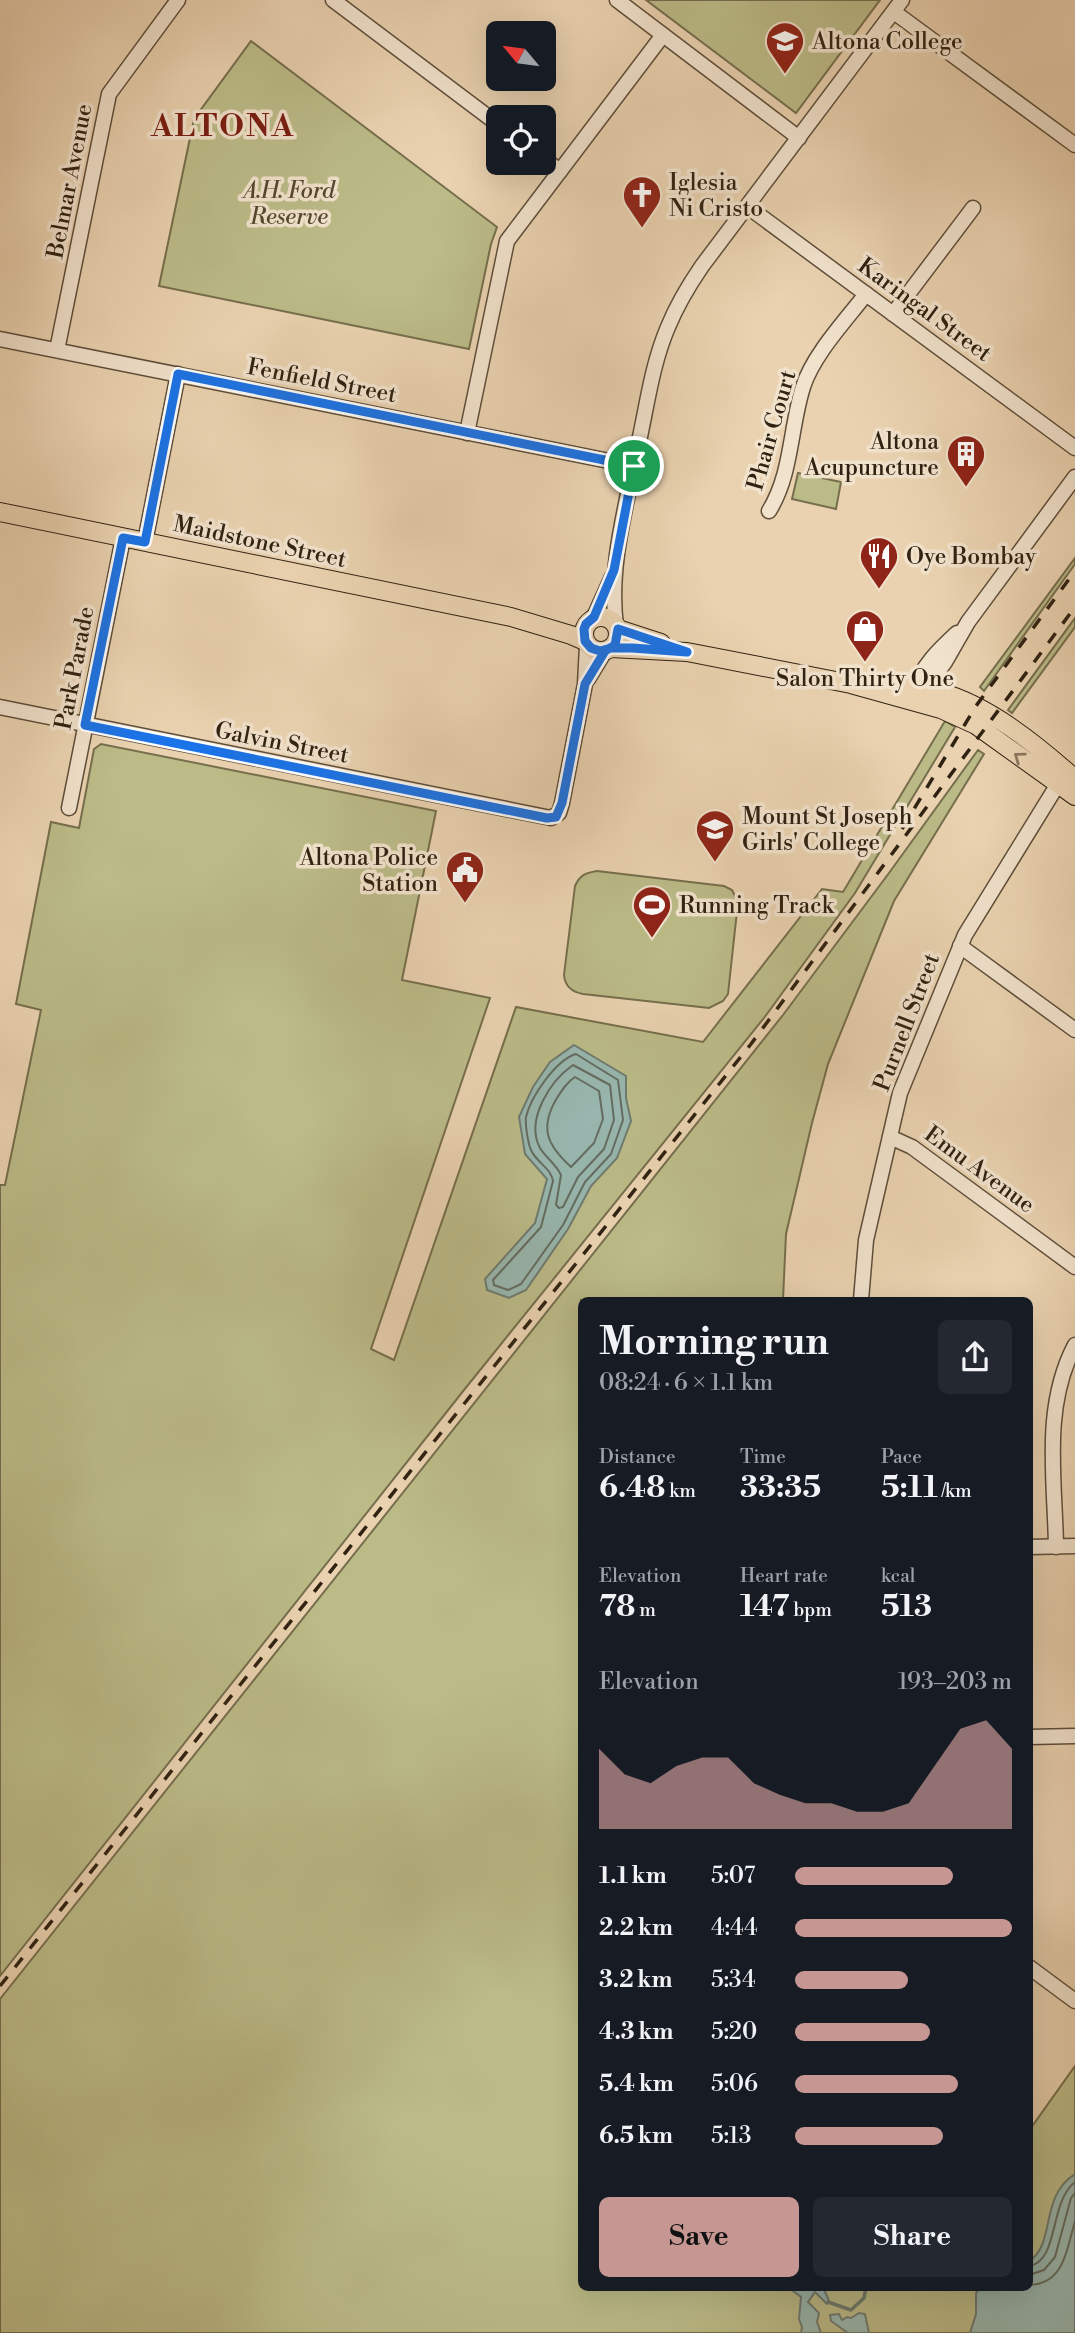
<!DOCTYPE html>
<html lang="en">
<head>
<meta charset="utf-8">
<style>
  body { margin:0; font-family:"Libre Bodoni",serif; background:#242831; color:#f1f3f6; height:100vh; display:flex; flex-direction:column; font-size:26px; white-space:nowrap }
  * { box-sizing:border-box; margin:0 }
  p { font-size:23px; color:#9ea1a6 }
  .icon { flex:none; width:38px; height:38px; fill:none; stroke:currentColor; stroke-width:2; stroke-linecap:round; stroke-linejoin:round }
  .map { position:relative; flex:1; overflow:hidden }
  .details { position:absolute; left:578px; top:1297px; width:455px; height:994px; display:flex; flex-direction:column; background:#171b24; border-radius:10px; box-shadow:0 7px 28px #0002 }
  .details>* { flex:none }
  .needle { width:46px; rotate:299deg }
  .tools { position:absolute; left:486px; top:21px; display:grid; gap:14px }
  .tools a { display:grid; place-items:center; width:70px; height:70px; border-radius:10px; background:#171b24; box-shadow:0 7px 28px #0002; font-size:35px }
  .pin { position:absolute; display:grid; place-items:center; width:60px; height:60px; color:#fff; margin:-30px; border:4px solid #fff; border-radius:50%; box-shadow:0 2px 7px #0007 }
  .round { display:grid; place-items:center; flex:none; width:74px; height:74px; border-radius:10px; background:#242831 }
  .headline { display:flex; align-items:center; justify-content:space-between; height:119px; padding:0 21px }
  h1 { font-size:38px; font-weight:800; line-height:52px }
  .metrics { display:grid; grid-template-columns:repeat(3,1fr); gap:10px; height:119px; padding:7px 21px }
  .metrics div { display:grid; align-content:center }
  .metrics b { font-size:30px; font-weight:800 }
  .metrics small { font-size:19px; font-weight:400 }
  .metrics p { font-size:19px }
  .chart { height:196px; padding:14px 21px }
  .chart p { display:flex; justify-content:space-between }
  .chart svg { width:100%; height:126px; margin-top:7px; fill:#c59692; opacity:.7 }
  .action { display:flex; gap:14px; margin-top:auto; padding:14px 21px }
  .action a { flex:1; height:80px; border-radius:10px; background:#c59692; color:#111; font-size:28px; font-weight:800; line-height:80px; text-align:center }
  .action a+a { background:#242831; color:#f1f3f6 }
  ul { padding:0 21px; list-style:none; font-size:23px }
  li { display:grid; grid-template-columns:112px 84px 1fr; align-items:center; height:52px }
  li i { height:18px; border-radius:9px; background:#c59692 }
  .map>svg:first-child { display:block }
  .green { fill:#bb8; stroke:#766e4d; stroke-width:2 }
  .water { fill:#98b7af; stroke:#6e7b70; stroke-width:2 }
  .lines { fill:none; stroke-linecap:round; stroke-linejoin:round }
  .shore { stroke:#646c60; stroke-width:2 }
  .stream { stroke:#6e7b70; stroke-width:3.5 }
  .minor-casing { stroke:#5e4e3a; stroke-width:17 }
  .major-casing { stroke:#302212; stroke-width:20 }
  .minor { stroke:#f1e2cc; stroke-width:14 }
  .major { stroke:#ead2b0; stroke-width:18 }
  .rail { stroke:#302212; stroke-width:3.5; stroke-dasharray:12 12; stroke-linecap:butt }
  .oneway { stroke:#8d7a61 }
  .route-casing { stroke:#fff; stroke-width:14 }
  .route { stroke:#1a73e8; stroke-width:9 }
  .labels { text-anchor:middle; stroke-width:7; stroke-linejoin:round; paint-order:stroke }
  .poi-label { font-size:23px; fill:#302212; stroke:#f1e2cc; text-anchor:start }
  .street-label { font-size:23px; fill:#302212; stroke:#f1e2cc }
  .park-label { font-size:23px; font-style:italic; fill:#534830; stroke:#f1e2cc }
  .district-label { font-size:30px; font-weight:bold; letter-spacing:2px; fill:#7a1f14; stroke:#f1e2cc }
</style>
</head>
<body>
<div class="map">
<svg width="1075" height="2333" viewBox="0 0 1075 2333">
  <rect width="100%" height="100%" fill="#ead2b0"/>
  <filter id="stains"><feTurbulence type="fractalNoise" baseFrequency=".00286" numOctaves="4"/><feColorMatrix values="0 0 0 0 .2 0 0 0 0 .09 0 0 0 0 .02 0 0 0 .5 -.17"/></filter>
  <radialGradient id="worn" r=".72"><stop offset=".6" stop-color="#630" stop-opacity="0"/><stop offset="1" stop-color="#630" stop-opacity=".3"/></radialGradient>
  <g class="green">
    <path d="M646 0H880L796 113Z"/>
    <path d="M251 41 497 227 491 244 469 349 159 286 194 119Z"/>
    <path d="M798 473 841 482 836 509 792 499Z"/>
    <path d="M1075 558V564L984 691 980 687Z"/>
    <path d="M1075 618V627L1012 713 1008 710Z"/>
    <path d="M945 721 955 727 855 893 764 1018 464 1390 0 1976V1185H5L41 1010 16 1004 51 822 79 828 94 749 101 744 436 811 402 980 490 998 371 1349 394 1360 516 1007 703 1042 822 889 843 892Z"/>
    <path d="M978 750 984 754 894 901 828 1064 812 1123 786 1234 783 1300H581V2287H1029V2123L1033 2125 1075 2066V2333H0V1999L783 1015 889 873Z"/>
    <path d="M597 871 724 886 732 890 738 902 728 994 723 1001 709 1008 583 994C572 992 565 987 564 975L575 886C580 875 585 873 597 871Z"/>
  </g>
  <g class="water">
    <path d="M574 1045 626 1076V1098L631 1121 617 1158 591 1186 568 1229 526 1290 509 1298 487 1290 485 1279 535 1223 547 1179 525 1154 519 1117 533 1087 550 1062Z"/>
    <path d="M1075 2174V2333H970L976 2314V2293L981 2287H1029V2261C1056 2245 1039 2196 1075 2174Z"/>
    <path d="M788 2287H823L829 2301 827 2304 815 2292 808 2302 819 2313 817 2322 821 2333H801L802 2327 799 2319 801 2297Z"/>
    <path d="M859 2313 865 2314 869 2333H848L831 2321 830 2315 839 2314 842 2320 847 2317 851 2318Z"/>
  </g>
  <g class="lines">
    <g class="shore">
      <path d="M576 1054 618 1080 623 1120 611 1154 585 1182 563 1225 521 1284 508 1290 494 1285 493 1280 541 1227 553 1181C551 1168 536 1162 531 1150 528 1143 525 1125 526 1117 531 1096 556 1060 576 1054Z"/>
      <path d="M573 1065 610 1085 614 1120 604 1149 578 1177 563 1207 559 1208 556 1205 561 1175C556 1164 546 1158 540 1148 525 1120 550 1081 573 1065Z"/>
      <path d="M575 1077 599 1091 603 1119 594 1143 571 1167C547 1145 539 1128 557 1098 562 1090 567 1082 575 1077Z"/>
      <path d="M1029 2266C1059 2262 1049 2202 1075 2182"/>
      <path d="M1029 2275 1044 2270 1055 2257 1071 2198 1075 2193"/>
      <path d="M1029 2285C1065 2284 1067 2248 1075 2221"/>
    </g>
    <path class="stream" d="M828 2302 851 2310 864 2298 866 2287"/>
    <g class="minor-casing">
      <g id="minor">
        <path d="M333 0 499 125"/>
        <path d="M617 0 799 138"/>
        <path d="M894 12 1075 145"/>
        <path d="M544 159 560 171"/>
        <path d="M748 207 1075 448"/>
        <path d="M893 314 973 208"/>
        <path d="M0 339 634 466"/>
        <path d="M57 350 109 94 178 0"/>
        <path d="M467 433 507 241 663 35"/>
        <path d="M769 511C792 474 790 428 803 387 813 355 846 320 866 294"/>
        <path d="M145 542 178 374"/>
        <path d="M594 617 612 577"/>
        <path d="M616 626C608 566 627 504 638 446 647 406 652 364 668 327 677 305 689 285 702 266L902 0"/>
        <path d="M588 679 605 651"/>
        <path d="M916 688C920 667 942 647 957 633"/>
        <path d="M925 689 945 662 968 622 1075 477"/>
        <path d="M0 707 551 818 559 813 562 803 585 684 587 645"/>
        <path d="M69 808 123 538"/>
        <path d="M960 946 1075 1030"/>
        <path d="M890 1137 912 1147 1075 1267"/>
        <path d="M861 1300 866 1240 900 1093 965 935 1058 784"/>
        <path d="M1029 1547 1075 1546"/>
        <path d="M1056 1547C1055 1479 1042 1408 1075 1345"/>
        <path d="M1029 1737 1075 1736"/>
        <path d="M1029 1967 1075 2001"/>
      </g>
    </g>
    <g class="major-casing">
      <g id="major">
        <path d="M0 512 511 617 571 635 585 641"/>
        <circle cx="601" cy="634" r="17"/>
        <path d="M618 629 661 643"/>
        <path d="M611 648 687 652 851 684 941 709 976 725 1075 796"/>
        <path d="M879 685C899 686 920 687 939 692 988 705 1037 745 1075 779"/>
      </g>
    </g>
    <use href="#minor" class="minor"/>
    <use href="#major" class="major"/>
    <g class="rail">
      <path d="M902 829 976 706 1075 571"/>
      <path d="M0 1986 751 1044 1075 607"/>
    </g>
  </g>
  <defs><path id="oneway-chevron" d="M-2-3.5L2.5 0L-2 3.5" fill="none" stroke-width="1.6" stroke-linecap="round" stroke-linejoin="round" transform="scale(1.75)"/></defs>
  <use class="oneway" href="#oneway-chevron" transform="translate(1019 757) rotate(-144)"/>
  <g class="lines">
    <g class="route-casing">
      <path id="route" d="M634 466 178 374 145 542 123 538 85 725 547 818 556 817 562 803 585 684 605 651 615 645 618 629 687 652 632 648H611L600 651 591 648 585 641 584 629 586 624 594 617 614 570 634 466"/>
    </g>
    <use href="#route" class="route"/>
  </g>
  <defs>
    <g id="school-pin" transform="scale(2.0125)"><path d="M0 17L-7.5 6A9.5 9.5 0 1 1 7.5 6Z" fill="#8f2418" stroke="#f1e2cc"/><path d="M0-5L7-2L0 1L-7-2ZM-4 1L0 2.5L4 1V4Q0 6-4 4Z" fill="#fff"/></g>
    <g id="church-pin" transform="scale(2.0125)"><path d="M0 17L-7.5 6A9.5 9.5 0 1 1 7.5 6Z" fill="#8f2418" stroke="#f1e2cc"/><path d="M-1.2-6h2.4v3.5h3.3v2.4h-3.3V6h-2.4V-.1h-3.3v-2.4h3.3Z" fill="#fff"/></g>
    <g id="building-pin" transform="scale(2.0125)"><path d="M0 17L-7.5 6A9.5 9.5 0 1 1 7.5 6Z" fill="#8f2418" stroke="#f1e2cc"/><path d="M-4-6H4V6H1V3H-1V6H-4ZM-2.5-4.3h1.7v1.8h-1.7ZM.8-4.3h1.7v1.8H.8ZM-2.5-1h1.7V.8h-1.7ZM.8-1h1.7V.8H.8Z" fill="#fff"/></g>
    <g id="restaurant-pin" transform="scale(2.0125)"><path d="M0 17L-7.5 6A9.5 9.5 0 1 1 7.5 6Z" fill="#8f2418" stroke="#f1e2cc"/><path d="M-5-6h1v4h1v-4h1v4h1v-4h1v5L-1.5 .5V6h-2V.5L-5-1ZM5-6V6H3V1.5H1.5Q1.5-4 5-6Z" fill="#fff"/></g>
    <g id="shop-pin" transform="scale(2.0125)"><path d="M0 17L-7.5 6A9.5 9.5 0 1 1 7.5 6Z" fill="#8f2418" stroke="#f1e2cc"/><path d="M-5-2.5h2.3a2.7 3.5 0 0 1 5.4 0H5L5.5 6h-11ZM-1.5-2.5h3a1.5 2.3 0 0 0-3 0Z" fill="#fff"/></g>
    <g id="civic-pin" transform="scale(2.0125)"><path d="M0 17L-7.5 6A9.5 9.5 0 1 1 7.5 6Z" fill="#8f2418" stroke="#f1e2cc"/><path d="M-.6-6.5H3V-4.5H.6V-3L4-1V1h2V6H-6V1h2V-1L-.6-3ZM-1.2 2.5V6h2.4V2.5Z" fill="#fff"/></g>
    <g id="stadium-pin" transform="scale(2.0125)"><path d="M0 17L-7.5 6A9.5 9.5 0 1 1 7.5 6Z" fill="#8f2418" stroke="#f1e2cc"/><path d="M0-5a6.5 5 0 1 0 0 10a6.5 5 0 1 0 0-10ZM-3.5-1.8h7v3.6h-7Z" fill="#fff"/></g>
  </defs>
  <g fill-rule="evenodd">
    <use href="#school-pin" x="785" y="41"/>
    <use href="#church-pin" x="642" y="195"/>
    <use href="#building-pin" x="966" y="454"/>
    <use href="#restaurant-pin" x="879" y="556"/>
    <use href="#shop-pin" x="865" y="629"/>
    <use href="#school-pin" x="715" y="829"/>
    <use href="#civic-pin" x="465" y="870"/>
    <use href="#stadium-pin" x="652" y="905"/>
  </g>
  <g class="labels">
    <g class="poi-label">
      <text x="812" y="49">Altona College</text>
      <text x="669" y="190">Iglesia<tspan x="669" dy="26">Ni Cristo</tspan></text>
      <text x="939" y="449" text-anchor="end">Altona<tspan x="939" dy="26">Acupuncture</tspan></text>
      <text x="906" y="564">Oye Bombay</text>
      <text x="865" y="686" text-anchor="middle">Salon Thirty One</text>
      <text x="742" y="824">Mount St Joseph<tspan x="742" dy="26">Girls' College</tspan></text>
      <text x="438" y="865" text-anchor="end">Altona Police<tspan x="438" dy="26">Station</tspan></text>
      <text x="679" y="913">Running Track</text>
    </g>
    <g class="street-label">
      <text transform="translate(69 181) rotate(-79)" y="8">Belmar Avenue</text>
      <text transform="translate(925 309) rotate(36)" y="8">Karingal Street</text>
      <text transform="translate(322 380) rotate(11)" y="8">Fenfield Street</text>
      <text transform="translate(771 430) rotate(-74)" y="8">Phair Court</text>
      <text transform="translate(260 541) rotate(12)" y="8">Maidstone Street</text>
      <text transform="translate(74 668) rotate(-79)" y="8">Park Parade</text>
      <text transform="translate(282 742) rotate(11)" y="8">Galvin Street</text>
      <text transform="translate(906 1022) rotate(-69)" y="8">Purnell Street</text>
      <text transform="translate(980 1169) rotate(36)" y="8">Emu Avenue</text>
    </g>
    <g class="park-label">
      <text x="289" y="198">A.H. Ford<tspan x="289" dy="26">Reserve</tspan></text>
    </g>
    <g class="district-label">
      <text x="223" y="136">ALTONA</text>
    </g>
  </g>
  <rect width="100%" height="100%" filter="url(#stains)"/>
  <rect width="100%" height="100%" fill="url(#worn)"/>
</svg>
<div class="tools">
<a><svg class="needle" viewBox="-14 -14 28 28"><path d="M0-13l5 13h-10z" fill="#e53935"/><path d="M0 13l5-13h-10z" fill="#9ea1a6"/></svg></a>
<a><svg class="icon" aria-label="locate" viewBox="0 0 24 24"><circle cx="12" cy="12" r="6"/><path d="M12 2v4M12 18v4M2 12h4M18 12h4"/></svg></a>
</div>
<div class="pin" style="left:634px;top:466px;background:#1e9e55"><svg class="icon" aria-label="arrive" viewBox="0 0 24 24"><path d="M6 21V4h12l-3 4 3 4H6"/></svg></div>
<section class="details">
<div class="headline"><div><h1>Morning run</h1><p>08:24 · 6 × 1.1 km</p></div><a class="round"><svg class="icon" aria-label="share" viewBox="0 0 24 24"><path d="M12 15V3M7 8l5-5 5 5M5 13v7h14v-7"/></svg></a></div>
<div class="metrics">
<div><p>Distance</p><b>6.48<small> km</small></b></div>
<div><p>Time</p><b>33:35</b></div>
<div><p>Pace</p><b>5:11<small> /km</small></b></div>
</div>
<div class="metrics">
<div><p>Elevation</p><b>78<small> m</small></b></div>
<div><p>Heart rate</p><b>147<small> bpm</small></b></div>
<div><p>kcal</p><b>513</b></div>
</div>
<div class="chart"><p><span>Elevation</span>193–203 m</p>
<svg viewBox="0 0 160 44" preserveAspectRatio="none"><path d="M0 44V16L10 25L20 28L30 22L40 19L50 19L60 28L70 32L80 35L90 35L100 38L110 38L120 35L130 22L140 9L150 6L160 16V44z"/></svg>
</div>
<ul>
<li><b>1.1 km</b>5:07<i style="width:73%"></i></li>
<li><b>2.2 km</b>4:44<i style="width:100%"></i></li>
<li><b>3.2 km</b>5:34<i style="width:52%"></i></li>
<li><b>4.3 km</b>5:20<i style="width:62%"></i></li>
<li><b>5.4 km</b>5:06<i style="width:75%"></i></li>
<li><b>6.5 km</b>5:13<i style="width:68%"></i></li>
</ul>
<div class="action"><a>Save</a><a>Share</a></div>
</section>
</div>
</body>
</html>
